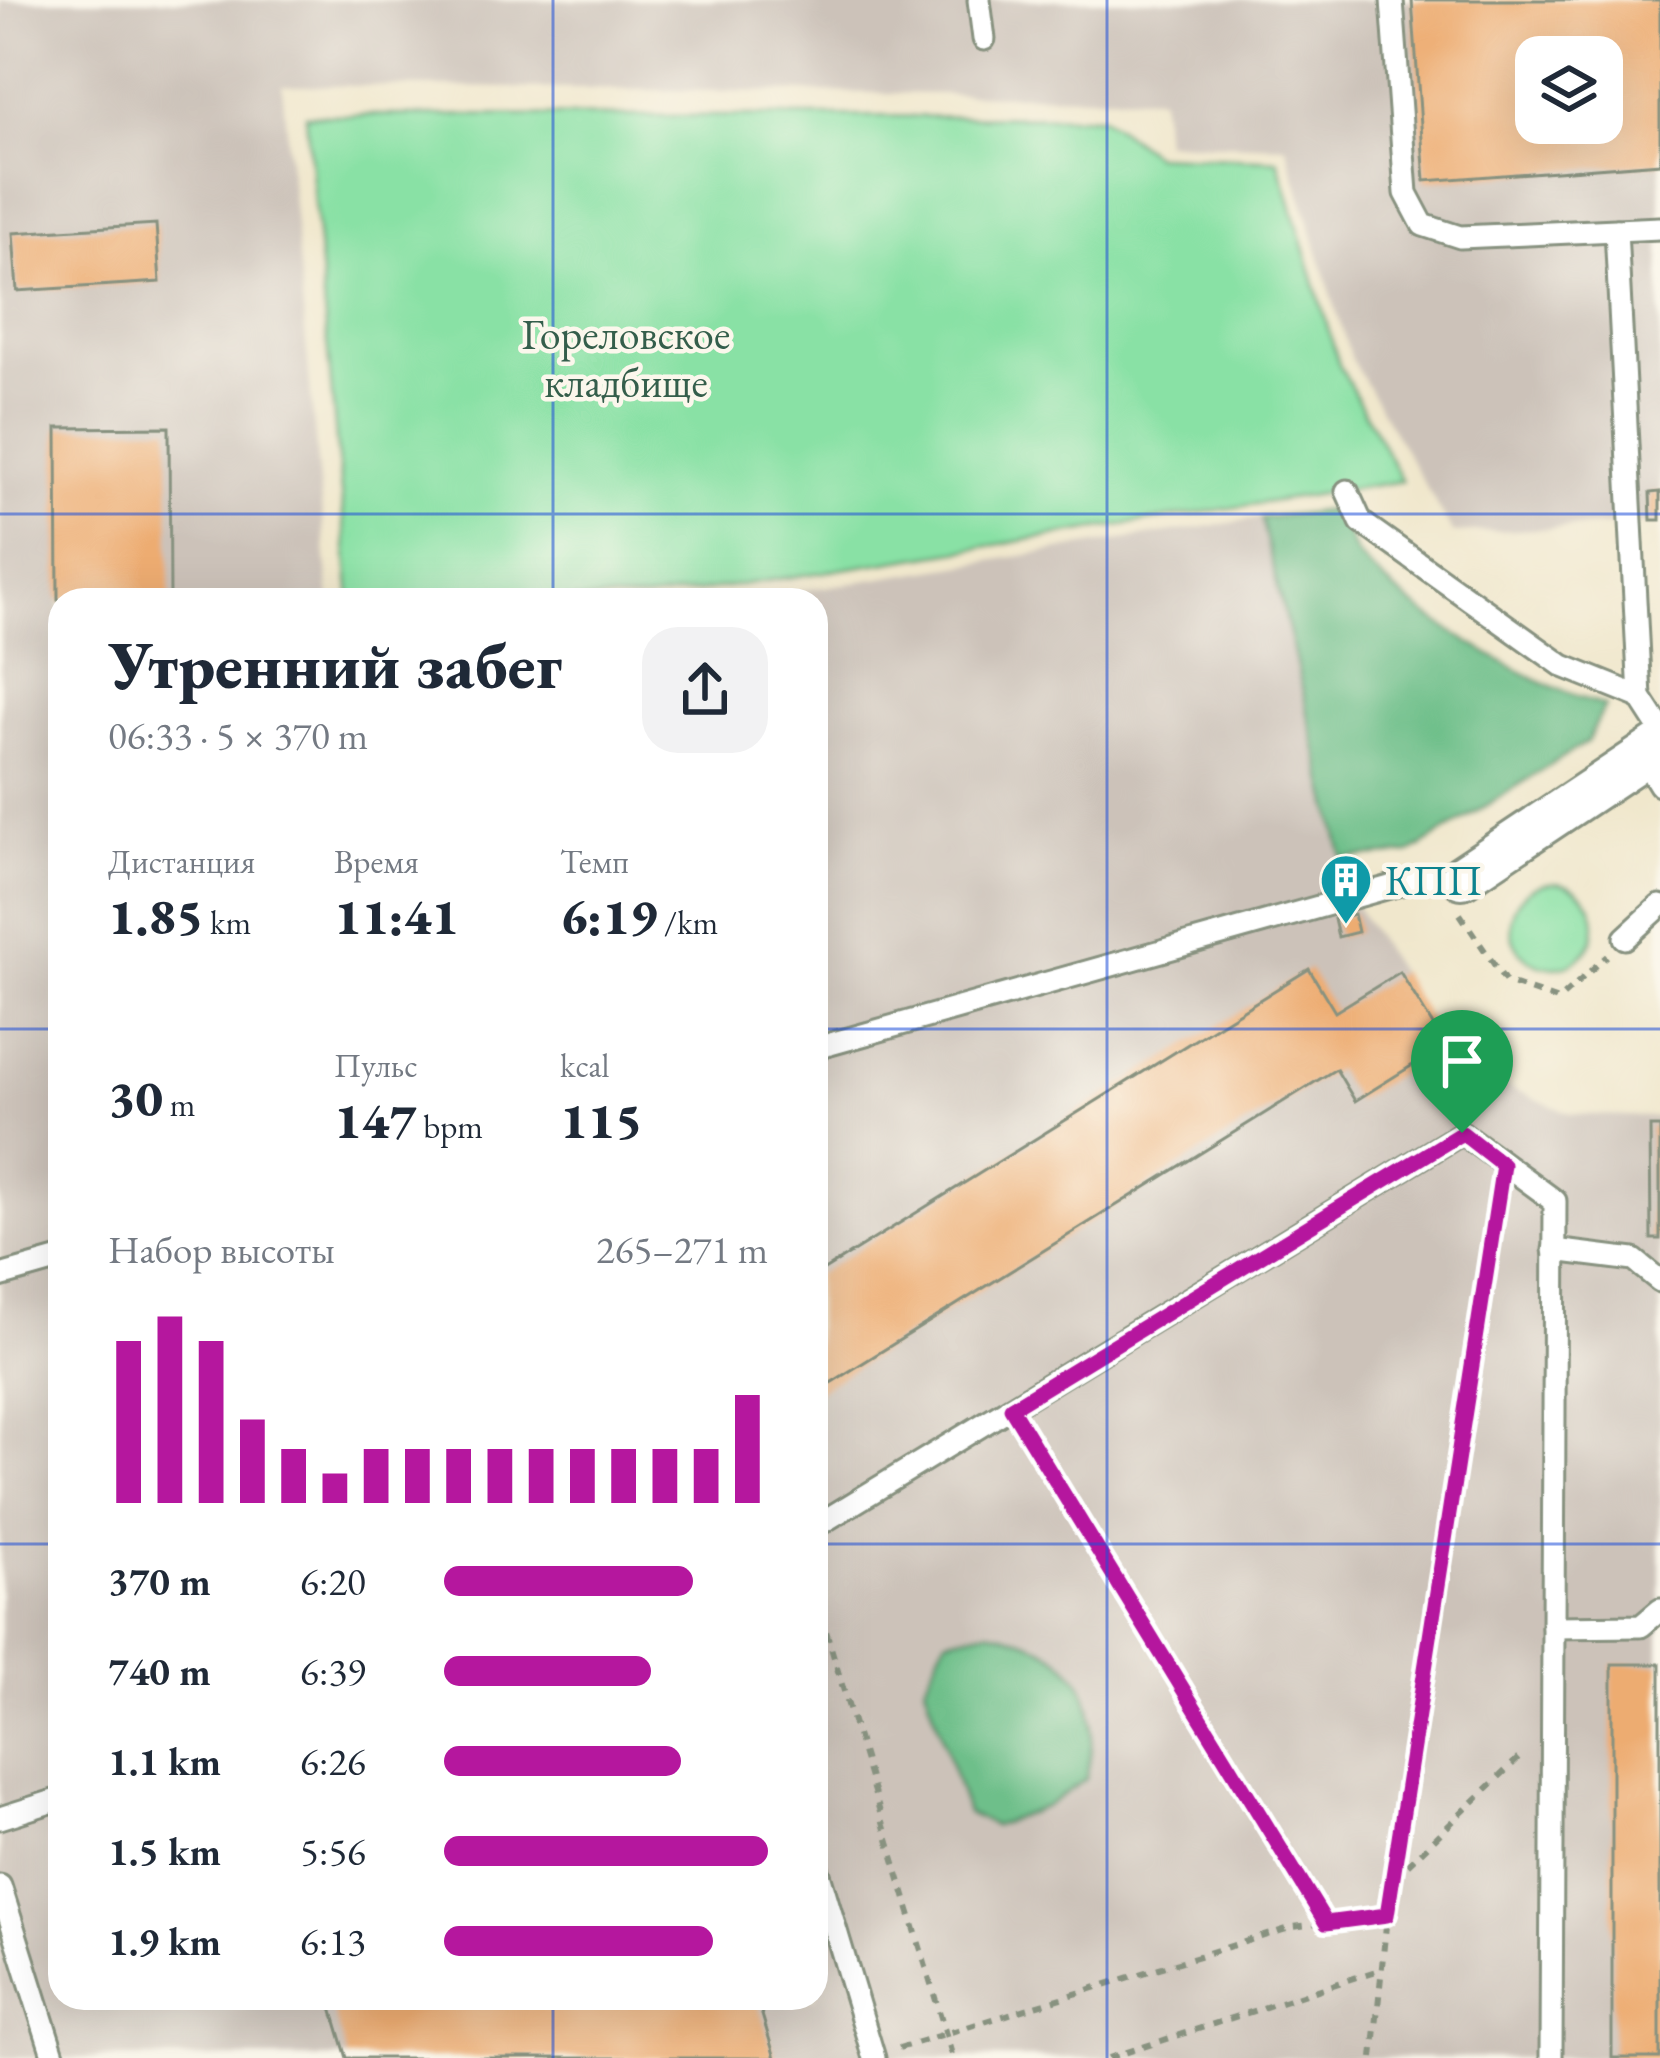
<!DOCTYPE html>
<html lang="ru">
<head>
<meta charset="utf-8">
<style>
  body { margin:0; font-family:"EB Garamond",serif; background:#f2f2f3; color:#1f2937; height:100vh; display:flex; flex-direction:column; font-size:45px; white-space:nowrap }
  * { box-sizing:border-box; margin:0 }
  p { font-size:39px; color:#747a83 }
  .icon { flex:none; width:66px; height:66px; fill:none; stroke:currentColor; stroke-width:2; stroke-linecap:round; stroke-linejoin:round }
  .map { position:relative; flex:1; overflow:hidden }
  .side { position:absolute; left:48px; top:588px; width:780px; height:1422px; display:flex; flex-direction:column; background:#fff; border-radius:36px; box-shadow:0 12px 48px #0002 }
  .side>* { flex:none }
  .controls { position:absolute; left:1515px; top:36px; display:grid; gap:24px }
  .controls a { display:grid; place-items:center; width:108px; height:108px; border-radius:24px; background:#fff; box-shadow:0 12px 48px #0002; font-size:60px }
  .pin { position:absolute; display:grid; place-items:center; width:102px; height:102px; color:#fff; margin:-123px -51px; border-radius:50% 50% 50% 0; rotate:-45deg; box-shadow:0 0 12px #0007 }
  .pin .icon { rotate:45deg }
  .round { display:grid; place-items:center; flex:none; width:126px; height:126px; border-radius:36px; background:#f2f2f3 }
  .summary { display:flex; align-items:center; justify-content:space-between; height:204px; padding:0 60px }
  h1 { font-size:66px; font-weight:800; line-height:90px }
  .metrics { display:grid; grid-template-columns:repeat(3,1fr); gap:18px; height:204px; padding:12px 60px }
  .metrics div { display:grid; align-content:center }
  .metrics b { font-size:51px; font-weight:800 }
  .metrics small { font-size:33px; font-weight:400 }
  .metrics p { font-size:33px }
  .chart { height:336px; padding:24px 60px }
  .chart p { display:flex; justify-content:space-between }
  .chart svg { width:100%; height:216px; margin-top:12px; stroke:#b5179e; stroke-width:6 }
  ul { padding:0 60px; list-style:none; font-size:39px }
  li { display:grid; grid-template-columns:192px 144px 1fr; align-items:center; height:90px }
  li i { height:30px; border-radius:15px; background:#b5179e }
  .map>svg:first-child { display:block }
  .industrial { fill:#ccc2b9; fill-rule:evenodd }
  .green { fill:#89e1a5; stroke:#548f6c; stroke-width:3 }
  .forest { fill:#6ebf8a; stroke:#467e5f; stroke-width:3 }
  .building { fill:#edac71; fill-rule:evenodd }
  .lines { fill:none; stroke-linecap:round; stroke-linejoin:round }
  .lane-casing { stroke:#889280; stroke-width:27 }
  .street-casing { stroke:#889280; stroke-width:48 }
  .path { stroke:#889280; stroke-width:6; stroke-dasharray:9 9; stroke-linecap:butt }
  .lane { stroke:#fff; stroke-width:21 }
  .street { stroke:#fff; stroke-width:42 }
  .route-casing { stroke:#fff; stroke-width:24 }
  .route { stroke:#b5179e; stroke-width:15 }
  .grid { fill:none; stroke:#1d4ed8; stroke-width:3; stroke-opacity:0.55 }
  .labels { text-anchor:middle; stroke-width:9; stroke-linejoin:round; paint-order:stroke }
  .park-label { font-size:42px; fill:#345e4b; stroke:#fbf7ec }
  .culture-label { font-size:42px; fill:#0d838f; stroke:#fbf7ec; text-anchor:start }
</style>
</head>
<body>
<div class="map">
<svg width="1660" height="2058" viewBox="0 0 1660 2058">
  <rect width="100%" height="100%" fill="#fbf7ec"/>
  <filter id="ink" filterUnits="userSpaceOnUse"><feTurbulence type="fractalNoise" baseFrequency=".00833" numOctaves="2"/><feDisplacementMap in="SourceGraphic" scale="24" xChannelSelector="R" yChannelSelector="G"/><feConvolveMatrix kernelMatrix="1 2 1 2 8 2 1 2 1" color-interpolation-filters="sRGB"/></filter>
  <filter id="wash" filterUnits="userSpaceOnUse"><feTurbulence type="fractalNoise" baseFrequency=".004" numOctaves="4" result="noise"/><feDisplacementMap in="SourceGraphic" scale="48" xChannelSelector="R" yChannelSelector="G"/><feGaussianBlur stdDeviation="2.7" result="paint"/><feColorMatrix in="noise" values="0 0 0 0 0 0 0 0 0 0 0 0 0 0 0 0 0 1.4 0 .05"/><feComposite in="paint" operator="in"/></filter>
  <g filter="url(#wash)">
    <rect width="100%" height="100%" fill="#f0e7cc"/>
    <path class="industrial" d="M0 0H1660V523L1453 533 1351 359 1286 146 1164 142 1160 97 282 85 330 600H60V1998H816V600H742L1261 518 1351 899 1445 1044 1497 1082 1571 1114 1660 1117V2058H0ZM1536 57H1602V123H1536Z"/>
    <g class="green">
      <path d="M306 115 1102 117 1154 155 1278 160 1339 365 1402 481 645 600H351Z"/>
      <circle cx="1553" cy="925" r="42"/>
    </g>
    <g class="forest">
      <path d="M1339 509C1345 524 1350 548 1361 559 1417 618 1528 683 1605 706L1587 742 1409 854 1343 858 1261 518Z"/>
      <path d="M988 1630C1078 1650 1106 1689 1086 1779L1047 1806 994 1826 967 1813 925 1685 946 1639Z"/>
    </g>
    <g id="blocks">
      <g class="building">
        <path d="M1412 0H1660V163L1425 181ZM1536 57H1602V123H1536Z"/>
        <path d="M156 224 160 282 17 291 13 233Z"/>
        <path d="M169 427 170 600H58L57 428Z"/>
        <path d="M1660 492V520H1651L1650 493Z"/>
        <path d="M1354 914 1358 932 1338 937 1334 919Z"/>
        <path d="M1309 969 1335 1012 1400 972 1445 1045 1355 1101 1336 1069 816 1392V1275Z"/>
        <path d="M1650 1127H1660V1239H1651Z"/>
        <rect x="1612" y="1664" width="48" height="394"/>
        <path d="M329 1998H757L775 2058H347Z"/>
      </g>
    </g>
  </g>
  <g filter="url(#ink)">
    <use href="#blocks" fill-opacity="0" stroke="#889280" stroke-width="3"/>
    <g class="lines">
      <g class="lane-casing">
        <g id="lane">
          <path d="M979 0 984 39"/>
          <path d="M1392 0 1406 193 1423 225 1460 237 1660 228"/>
          <path d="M1616 230 1640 697 1660 728"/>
          <path d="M1347 491 1361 522 1563 666 1640 697"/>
          <path d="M1642 756 1660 785"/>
          <path d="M1625 938 1660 906"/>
          <path d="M816 1048 1411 881 1462 877"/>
          <path d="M1554 1250 1634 1260 1660 1281"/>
          <path d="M0 1276 60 1259"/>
          <path d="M816 1526 1462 1133 1555 1201 1551 2058"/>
          <path d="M1553 1627 1641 1626 1660 1610"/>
          <path d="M0 1818 60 1799"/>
          <path d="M816 1864 874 2058"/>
          <path d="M0 1886 54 2058"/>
        </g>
      </g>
      <g class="street-casing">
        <path id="street" d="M1462 877 1660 745"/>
      </g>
      <g class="path">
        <path d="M1460 914 1506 982 1558 1000 1607 956"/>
        <path d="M1025 1431 1326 1923"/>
        <path d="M816 1597 953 2058"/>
        <path d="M1395 1877 1524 1753"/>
        <path d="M899 2048 1293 1927 1387 1915"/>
        <path d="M1109 2058 1382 1969"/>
        <path d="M1373 2058 1387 1915 1499 1192"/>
      </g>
      <use href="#lane" class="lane"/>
      <use href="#street" class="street"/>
    </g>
  </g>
  <g class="lines" filter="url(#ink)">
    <g class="route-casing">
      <path id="route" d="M1462 1133 1503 1165 1387 1915 1326 1923 1011 1408Z"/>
    </g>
    <use href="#route" class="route"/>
  </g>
  <path class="grid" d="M553 0V600M1107 0V2058M0 514H1660M0 1029H60M816 1029H1660M0 1544H60M816 1544H1660M553 1998V2058"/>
  <defs>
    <g id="building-pin" transform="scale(2.7)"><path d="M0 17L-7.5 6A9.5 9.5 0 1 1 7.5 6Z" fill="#0f9aa8" stroke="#fbf7ec"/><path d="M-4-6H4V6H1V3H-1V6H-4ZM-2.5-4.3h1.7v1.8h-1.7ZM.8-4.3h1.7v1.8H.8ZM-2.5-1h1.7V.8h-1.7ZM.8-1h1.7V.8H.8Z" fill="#fff"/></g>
  </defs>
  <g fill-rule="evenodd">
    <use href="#building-pin" x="1346" y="880"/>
  </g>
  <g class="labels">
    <g class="park-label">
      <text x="626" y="349">Гореловское<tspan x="626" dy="48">кладбище</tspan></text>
    </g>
    <g class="culture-label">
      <text x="1385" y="895">КПП</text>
    </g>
  </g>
</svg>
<div class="controls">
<a><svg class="icon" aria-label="layers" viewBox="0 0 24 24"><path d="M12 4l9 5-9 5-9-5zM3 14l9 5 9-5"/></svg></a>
</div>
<div class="pin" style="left:1462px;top:1133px;background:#1e9e55"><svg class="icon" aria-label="arrive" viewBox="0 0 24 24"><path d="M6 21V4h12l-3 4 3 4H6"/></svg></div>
<section class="side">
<div class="summary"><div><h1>Утренний забег</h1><p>06:33 · 5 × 370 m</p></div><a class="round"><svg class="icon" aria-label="share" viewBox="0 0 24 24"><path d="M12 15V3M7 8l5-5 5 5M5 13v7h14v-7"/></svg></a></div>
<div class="metrics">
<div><p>Дистанция</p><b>1.85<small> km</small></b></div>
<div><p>Время</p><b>11:41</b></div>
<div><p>Темп</p><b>6:19<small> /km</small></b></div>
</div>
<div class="metrics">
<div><b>30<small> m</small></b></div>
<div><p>Пульс</p><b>147<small> bpm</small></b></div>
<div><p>kcal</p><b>115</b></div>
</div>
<div class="chart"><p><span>Набор высоты</span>265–271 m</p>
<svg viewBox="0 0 160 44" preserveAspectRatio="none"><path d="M5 44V11M15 44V6M25 44V11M35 44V27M45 44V33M55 44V38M65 44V33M75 44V33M85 44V33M95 44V33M105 44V33M115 44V33M125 44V33M135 44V33M145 44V33M155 44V22"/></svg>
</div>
<ul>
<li><b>370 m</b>6:20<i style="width:77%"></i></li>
<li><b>740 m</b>6:39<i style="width:64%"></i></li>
<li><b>1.1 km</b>6:26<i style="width:73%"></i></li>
<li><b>1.5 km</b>5:56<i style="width:100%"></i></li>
<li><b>1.9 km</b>6:13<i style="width:83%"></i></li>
</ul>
</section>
</div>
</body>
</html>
